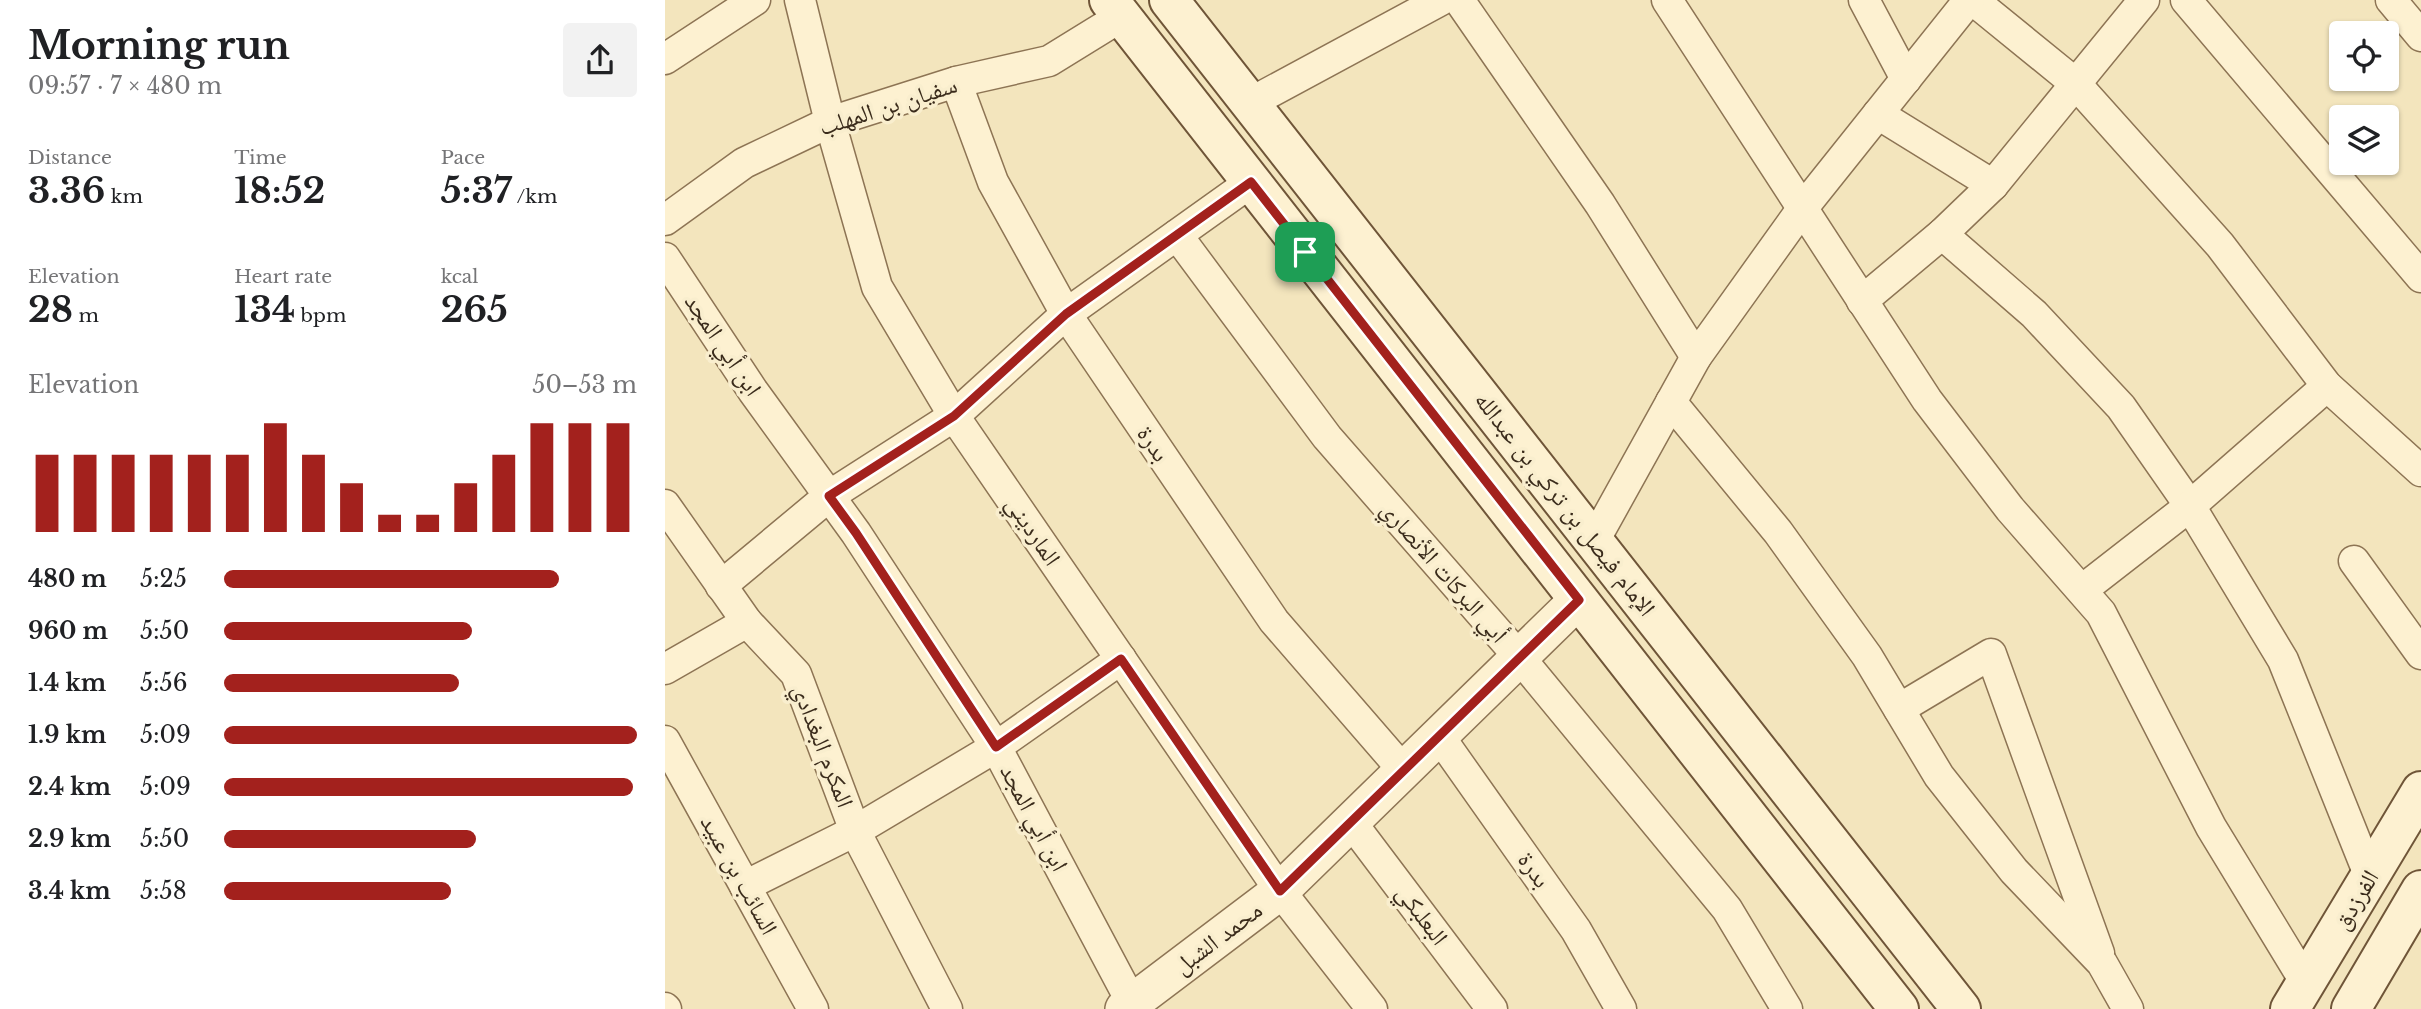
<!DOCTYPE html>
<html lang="en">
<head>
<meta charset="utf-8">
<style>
  body { margin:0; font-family:"Libre Baskerville","Noto Naskh Arabic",serif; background:#f2f2f2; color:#202124; height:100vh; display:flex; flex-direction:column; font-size:26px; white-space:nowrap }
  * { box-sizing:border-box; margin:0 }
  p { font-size:23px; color:#757577 }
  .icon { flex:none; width:38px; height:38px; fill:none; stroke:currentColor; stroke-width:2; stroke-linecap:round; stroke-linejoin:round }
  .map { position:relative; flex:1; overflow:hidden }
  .panel { display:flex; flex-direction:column; background:#fff; width:665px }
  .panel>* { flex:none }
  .tools { position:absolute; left:1664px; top:21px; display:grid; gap:14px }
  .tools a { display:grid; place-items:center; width:70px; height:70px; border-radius:7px; background:#fff; box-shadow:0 2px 5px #0004; font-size:35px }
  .pin { position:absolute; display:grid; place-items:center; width:60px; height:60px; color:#fff; margin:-30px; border-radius:14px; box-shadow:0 4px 10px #0006 }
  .round { display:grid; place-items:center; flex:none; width:74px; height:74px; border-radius:7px; background:#f2f2f2 }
  .overview { display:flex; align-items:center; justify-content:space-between; height:119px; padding:0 28px }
  h1 { font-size:38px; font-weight:800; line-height:52px }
  .figures { display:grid; grid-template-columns:repeat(3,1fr); gap:10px; height:119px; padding:7px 28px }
  .figures div { display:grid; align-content:center }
  .figures b { font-size:35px; font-weight:800 }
  .figures small { font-size:19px; font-weight:400 }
  .figures p { font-size:19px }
  .chart { height:196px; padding:14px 28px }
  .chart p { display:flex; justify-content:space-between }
  .chart svg { width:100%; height:126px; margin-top:7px; stroke:#a3211d; stroke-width:6 }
  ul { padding:0 28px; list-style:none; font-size:23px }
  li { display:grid; grid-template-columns:112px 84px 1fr; align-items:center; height:52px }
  li i { height:18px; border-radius:9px; background:#a3211d }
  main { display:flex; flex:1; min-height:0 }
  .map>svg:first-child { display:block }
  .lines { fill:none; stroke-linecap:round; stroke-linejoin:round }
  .minor-casing { stroke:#8d7454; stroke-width:33 }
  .tertiary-casing { stroke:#8d7454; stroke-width:40 }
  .secondary-casing { stroke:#6f5538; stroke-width:42 }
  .minor { stroke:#fdf1d1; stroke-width:30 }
  .tertiary { stroke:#fdf1d1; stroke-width:37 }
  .secondary { stroke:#fdf1d1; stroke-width:38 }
  .route-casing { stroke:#fff; stroke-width:14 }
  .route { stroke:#a3211d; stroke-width:9 }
  .labels { text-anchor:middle; stroke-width:7; stroke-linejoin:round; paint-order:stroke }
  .street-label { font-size:24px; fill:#3a2b1b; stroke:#f9eece }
</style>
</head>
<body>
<main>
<section class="panel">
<div class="overview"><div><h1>Morning run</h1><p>09:57 · 7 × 480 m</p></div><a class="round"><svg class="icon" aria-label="share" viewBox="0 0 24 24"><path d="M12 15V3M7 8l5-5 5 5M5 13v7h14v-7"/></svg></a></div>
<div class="figures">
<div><p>Distance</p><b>3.36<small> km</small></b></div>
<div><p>Time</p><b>18:52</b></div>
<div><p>Pace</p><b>5:37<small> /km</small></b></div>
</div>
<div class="figures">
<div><p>Elevation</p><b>28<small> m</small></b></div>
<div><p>Heart rate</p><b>134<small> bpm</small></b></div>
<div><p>kcal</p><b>265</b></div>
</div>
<div class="chart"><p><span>Elevation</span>50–53 m</p>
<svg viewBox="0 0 160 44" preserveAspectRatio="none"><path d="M5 44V17M15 44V17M25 44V17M35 44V17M45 44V17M55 44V17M65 44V6M75 44V17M85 44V27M95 44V38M105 44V38M115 44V27M125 44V17M135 44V6M145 44V6M155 44V6"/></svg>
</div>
<ul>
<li><b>480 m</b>5:25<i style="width:81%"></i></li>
<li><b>960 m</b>5:50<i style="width:60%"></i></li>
<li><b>1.4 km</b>5:56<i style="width:57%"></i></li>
<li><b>1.9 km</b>5:09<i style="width:100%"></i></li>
<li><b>2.4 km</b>5:09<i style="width:99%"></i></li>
<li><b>2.9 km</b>5:50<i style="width:61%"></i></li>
<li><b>3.4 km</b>5:58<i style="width:55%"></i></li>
</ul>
</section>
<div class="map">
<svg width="1756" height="1009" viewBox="0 0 1756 1009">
  <rect width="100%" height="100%" fill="#f3e5bd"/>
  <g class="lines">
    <g class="minor-casing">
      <g id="minor">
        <path d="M135 0 165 122 212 287 289 416 615 891 707 1009"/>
        <path d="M794 0 935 204 1031 357"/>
        <path d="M1002 0 1262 400 1345 509 1436 613 1546 827 1641 983"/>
        <path d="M1199 0 1241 79"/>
        <path d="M1308 0 1410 83 1555 245 1662 386 1756 471"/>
        <path d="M1521 0 1756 277"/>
        <path d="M1726 0 1756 36"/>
        <path d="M0 59 90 0"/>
        <path d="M291 82 328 182 401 314 609 621 739 771"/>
        <path d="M585 103 776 0"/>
        <path d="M1213 114 1328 185"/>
        <path d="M0 220 79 163 165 122 291 82 384 61 457 16"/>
        <path d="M1277 234 1369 314 1456 407 1525 506 1618 660 1705 877"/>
        <path d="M512 235 662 437 855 658 1062 909 1122 1009"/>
        <path d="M0 258 88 391 191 533 331 747 467 1003"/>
        <path d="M1197 301 1277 234 1328 185 1479 0"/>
        <path d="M1006 402 1113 532 1202 656 1274 776 1349 871 1437 963 1463 1009"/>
        <path d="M0 505 82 622 131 674 190 831 282 1009"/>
        <path d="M929 541 1031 357 1137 209 1304 0"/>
        <path d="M1689 561 1756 654"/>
        <path d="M56 586 164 496 289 416 401 314 586 182"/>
        <path d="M1417 590 1525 506 1662 386"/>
        <path d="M0 669 82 622"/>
        <path d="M1234 709 1326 654 1434 953"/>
        <path d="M774 736 911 930 956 1009"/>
        <path d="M0 741 148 1009"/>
        <path d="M686 822 827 1009"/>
        <path d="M80 886 190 831 331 747 456 659"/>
        <path d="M0 1008 1 1009"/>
      </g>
    </g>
    <g class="tertiary-casing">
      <path id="tertiary" d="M459 1009 615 891 913 600"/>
    </g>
    <g class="secondary-casing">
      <g id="secondary">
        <path d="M444 0 1234 1009"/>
        <path d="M504 0 1296 1009"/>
        <path d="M1625 1009 1756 791"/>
        <path d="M1686 1009 1756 890"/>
      </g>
    </g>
    <use href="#minor" class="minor"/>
    <use href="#tertiary" class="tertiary"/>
    <use href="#secondary" class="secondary"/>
  </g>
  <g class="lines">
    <g class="route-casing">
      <path id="route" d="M586 182 914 600 615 891 456 659 331 747 191 533 164 496 289 416 401 314Z"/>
    </g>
    <use href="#route" class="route"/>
  </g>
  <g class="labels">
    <g class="street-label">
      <text transform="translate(223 106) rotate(-18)" y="8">سفيان بن المهلب</text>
      <text transform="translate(58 345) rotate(56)" y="8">ابن أبي المجد</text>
      <text transform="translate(488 444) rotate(56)" y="8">بدرة</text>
      <text transform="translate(900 504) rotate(52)" y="8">الإمام فيصل بن تركي بن عبدالله</text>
      <text transform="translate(368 531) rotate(56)" y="8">المارديني</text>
      <text transform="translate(779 572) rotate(49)" y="8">أبي البركات الأنصاري</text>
      <text transform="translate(158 746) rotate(69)" y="8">المكرم البغدادي</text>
      <text transform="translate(369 818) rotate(62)" y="8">ابن أبي المجد</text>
      <text transform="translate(869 870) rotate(55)" y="8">بدرة</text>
      <text transform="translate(74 875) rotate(61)" y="8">السائب بن عبيد</text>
      <text transform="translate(1691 900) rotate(-59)" y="8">الفرزدق</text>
      <text transform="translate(757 915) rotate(53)" y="8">البعلبكي</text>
      <text transform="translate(553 938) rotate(-37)" y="8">محمد الشبل</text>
    </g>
  </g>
</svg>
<div class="tools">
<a><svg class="icon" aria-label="locate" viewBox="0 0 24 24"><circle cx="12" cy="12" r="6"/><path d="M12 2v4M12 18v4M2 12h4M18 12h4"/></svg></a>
<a><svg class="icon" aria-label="layers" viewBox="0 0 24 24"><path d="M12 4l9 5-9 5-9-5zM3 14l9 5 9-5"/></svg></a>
</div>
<div class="pin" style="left:640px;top:252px;background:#1e9e55"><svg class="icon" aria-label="arrive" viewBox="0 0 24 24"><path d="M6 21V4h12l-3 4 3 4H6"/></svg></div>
</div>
</main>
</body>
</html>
